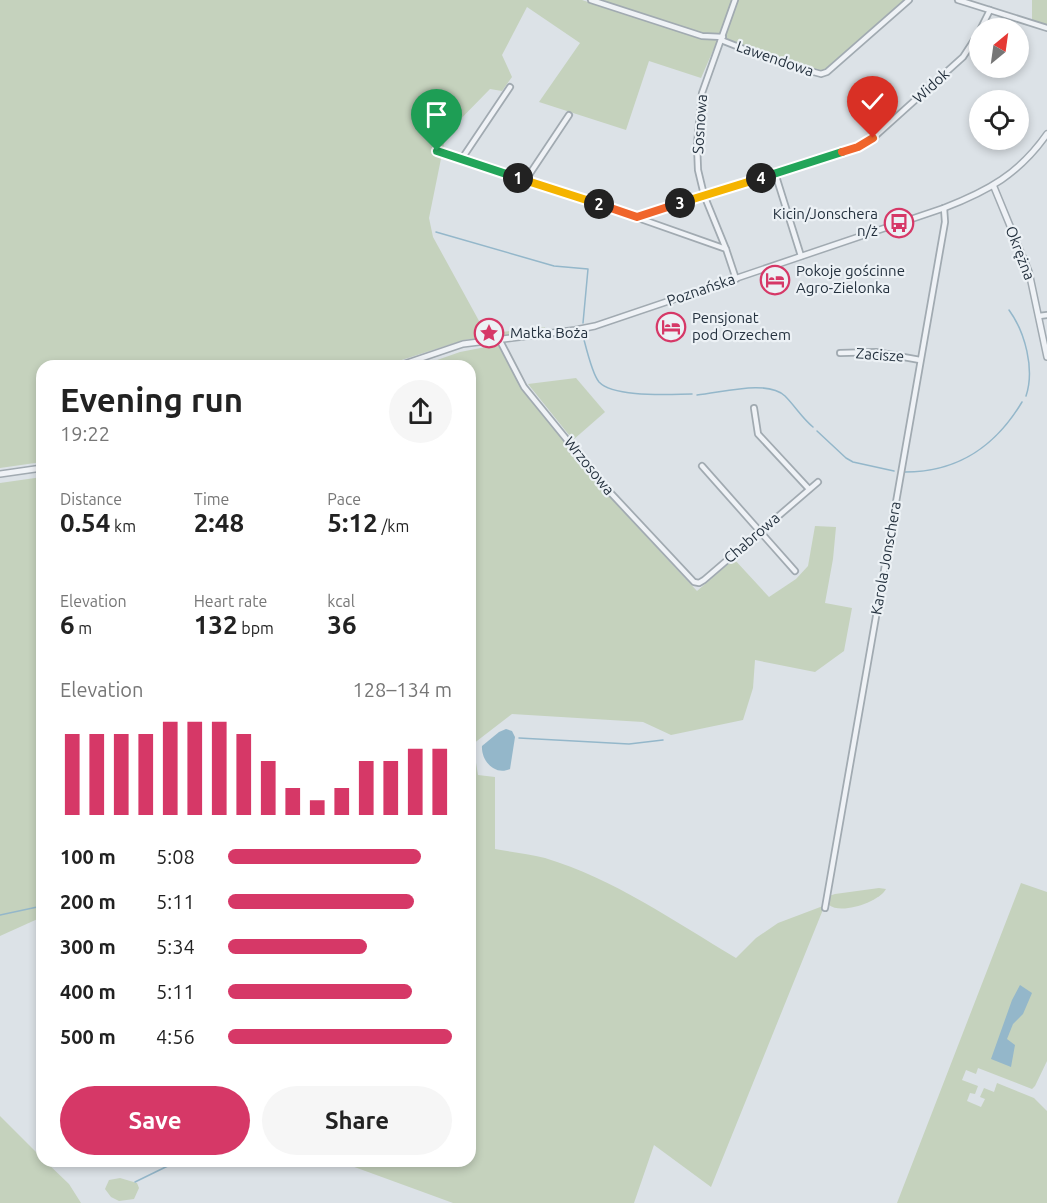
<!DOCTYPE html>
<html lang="en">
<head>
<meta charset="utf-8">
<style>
  body { margin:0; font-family:Ubuntu,sans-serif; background:#f6f6f6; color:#222; height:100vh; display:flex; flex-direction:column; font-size:22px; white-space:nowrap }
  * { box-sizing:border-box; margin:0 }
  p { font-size:20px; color:#767676 }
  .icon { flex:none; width:33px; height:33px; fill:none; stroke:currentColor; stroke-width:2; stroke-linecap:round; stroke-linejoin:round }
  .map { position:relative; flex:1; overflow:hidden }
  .side { position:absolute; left:36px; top:360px; width:440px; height:807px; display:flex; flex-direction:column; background:#fff; border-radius:18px; box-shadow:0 3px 9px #0003 }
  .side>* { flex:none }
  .needle { width:39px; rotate:29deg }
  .controls { position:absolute; left:969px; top:18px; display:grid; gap:12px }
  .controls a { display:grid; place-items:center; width:60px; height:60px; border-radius:50%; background:#fff; box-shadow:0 3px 9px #0003; font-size:30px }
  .pin { position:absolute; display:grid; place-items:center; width:51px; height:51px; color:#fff; margin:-62px -26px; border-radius:50% 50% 50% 0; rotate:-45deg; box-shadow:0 0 6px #0007 }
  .pin .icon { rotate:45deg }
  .km { position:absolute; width:30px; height:30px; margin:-15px; border-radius:50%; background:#222; color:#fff; font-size:16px; line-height:30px; text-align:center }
  .round { display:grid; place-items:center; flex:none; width:63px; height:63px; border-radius:32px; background:#f6f6f6 }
  .overview { display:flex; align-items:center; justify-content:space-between; height:102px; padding:0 24px }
  h1 { font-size:33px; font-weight:700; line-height:45px }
  .figures { display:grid; grid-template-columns:repeat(3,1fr); gap:9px; height:102px; padding:6px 24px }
  .figures div { display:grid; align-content:center }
  .figures b { font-size:26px; font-weight:700 }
  .figures small { font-size:16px; font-weight:400 }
  .figures p { font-size:16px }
  .chart { height:168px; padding:12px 24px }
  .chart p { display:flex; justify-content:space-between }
  .chart svg { width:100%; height:108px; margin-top:6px; stroke:#d63867; stroke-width:6 }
  .action { display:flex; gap:12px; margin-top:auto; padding:12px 24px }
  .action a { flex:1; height:69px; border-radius:36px; background:#d63867; color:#fff; font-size:24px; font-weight:700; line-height:69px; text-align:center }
  .action a+a { background:#f6f6f6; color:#222 }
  ul { padding:0 24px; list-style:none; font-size:20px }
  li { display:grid; grid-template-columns:96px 72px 1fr; align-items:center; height:45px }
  li i { height:15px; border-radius:8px; background:#d63867 }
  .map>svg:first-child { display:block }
  .green { fill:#c5d2bd }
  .water { fill:#94b7ca }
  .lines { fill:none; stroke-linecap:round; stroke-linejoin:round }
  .stream { stroke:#94b7ca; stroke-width:1.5 }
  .minor-casing { stroke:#a1aab1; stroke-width:8 }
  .tertiary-casing { stroke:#a1aab1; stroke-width:8 }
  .minor { stroke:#eff2f6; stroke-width:4.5 }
  .tertiary { stroke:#eff2f6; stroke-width:5 }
  .split-1-casing { stroke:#fff; stroke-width:12 }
  .split-2-casing { stroke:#fff; stroke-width:12 }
  .split-3-casing { stroke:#fff; stroke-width:12 }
  .split-4-casing { stroke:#fff; stroke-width:12 }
  .split-5-casing { stroke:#fff; stroke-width:12 }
  .split-6-casing { stroke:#fff; stroke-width:12 }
  .split-1 { stroke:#22a559; stroke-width:8 }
  .split-2 { stroke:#f5b400; stroke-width:8 }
  .split-3 { stroke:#f0652b; stroke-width:8 }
  .split-4 { stroke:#f5b400; stroke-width:8 }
  .split-5 { stroke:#22a559; stroke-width:8 }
  .split-6 { stroke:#f0652b; stroke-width:8 }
  .labels { text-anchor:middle; stroke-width:4.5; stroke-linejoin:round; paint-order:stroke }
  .street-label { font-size:15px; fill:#25323f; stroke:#ecf1f5 }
  .poi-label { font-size:15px; fill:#25323f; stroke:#ecf1f5; text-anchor:start }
</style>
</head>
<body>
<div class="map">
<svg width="1047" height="1203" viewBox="0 0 1047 1203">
  <rect width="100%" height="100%" fill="#dce2e7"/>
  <g class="green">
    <path d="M0 0H582L603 7 605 0H907L827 70 821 72H814L719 37 701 78 649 61 626 130 539 102 580 43 527 7 502 55 512 77 502 91 490 89 446 134 429 218 433 237 484 330H490L493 333 545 327 543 331 464 340 383 366H42V462L0 468Z"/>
    <path d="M1032 0H1047V26L1032 20Z"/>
    <path d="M491 346H499L521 388 568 446 604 491 697 591 734 559 769 597 796 579 808 566 815 526 836 527 833 559 825 603 852 608 844 651 815 672 755 660 753 688 743 720 671 735 643 722 512 714 473 744 478 775 495 777V849C511 852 529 854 545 858 614 879 674 921 736 958L756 938 778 923 823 906 822 912 711 1187 654 1145 634 1203H453L338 1161H470V366H420L460 352Z"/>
    <path d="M576 378 605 412 573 440 528 384Z"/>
    <path d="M42 477V917L0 936V483Z"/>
    <path d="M1021 883 1047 892V1061L1035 1086 1032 1089 978 1068 976 1074 966 1070 962 1080 978 1086 975 1094 970 1093 967 1101 981 1107 985 1099 980 1097 984 1088 994 1092 997 1083 1034 1098 1047 1111V1203H897Z"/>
    <path d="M879 888 886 889C879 902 841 915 829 905V896L835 894Z"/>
    <path d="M0 1116 42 1158V1161H45L69 1184 81 1203H0Z"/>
    <path d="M120 1178 137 1183 139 1188 134 1199 119 1201 111 1197 105 1189 109 1180Z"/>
  </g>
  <g class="water">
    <path d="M506 729 512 731 515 737 510 769C495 776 481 761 482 746L499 732Z"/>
    <path d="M1020 985 1032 993 1023 1014 1013 1024 1007 1039 1015 1045 1011 1067 991 1059 1012 1000Z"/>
  </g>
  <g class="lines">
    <g class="stream">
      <path d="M436 232 554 266 588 269 583 323"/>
      <path d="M1009 310C1025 332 1035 369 1026 396"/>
      <path d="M583 336C586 347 592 374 599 382 614 398 671 394 692 394"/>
      <path d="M697 395C721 393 767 379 785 396 795 406 802 418 813 427"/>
      <path d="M817 431 846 458 853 462 894 471"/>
      <path d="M905 472C958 472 995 447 1022 402"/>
      <path d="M519 738 629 744 663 740"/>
      <path d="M470 762 471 761"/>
      <path d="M0 915 42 906"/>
      <path d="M135 1182 178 1161"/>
    </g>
    <g class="minor-casing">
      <g id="minor">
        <path d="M591 0 702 36 723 37"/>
        <path d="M958 0 1047 28"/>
        <path d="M981 28 990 10"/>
        <path d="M721 40 777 62 821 74 827 72 909 0"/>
        <path d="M437 151 604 206 726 249 736 279"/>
        <path d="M461 160 510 87"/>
        <path d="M775 173 801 256"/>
        <path d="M525 181 569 115"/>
        <path d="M637 217 858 147 873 138 963 57 980 31"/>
        <path d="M726 249 704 195 698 170 697 144 702 93 735 0"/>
        <path d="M1039 316 1047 315"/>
        <path d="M499 339 524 387 607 489 694 582 699 583 704 580 818 482"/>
        <path d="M840 353 876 352 920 360"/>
        <path d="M754 408 758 434 809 489"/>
        <path d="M702 466 795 571"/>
        <path d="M825 908 945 222 944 208"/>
      </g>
    </g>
    <g class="tertiary-casing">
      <g id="tertiary">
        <path d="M994 187 1029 272 1047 357"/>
        <path d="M398 366 463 344 575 330 595 326 944 208C988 191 1019 174 1047 134"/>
        <path d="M0 474 42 468"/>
      </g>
    </g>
    <use href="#minor" class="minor"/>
    <use href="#tertiary" class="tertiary"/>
  </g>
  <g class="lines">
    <g class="split-1-casing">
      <path id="split-1" d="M437 151 518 178"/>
    </g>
    <g class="split-2-casing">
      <path id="split-2" d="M518 178 599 204"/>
    </g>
    <g class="split-3-casing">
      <path id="split-3" d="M599 204 637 217 680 203"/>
    </g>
    <g class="split-4-casing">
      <path id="split-4" d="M680 203 761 178"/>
    </g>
    <g class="split-5-casing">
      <path id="split-5" d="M761 178 842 152"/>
    </g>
    <g class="split-6-casing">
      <path id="split-6" d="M842 152 858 147 873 138"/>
    </g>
    <use href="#split-1" class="split-1"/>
    <use href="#split-2" class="split-2"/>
    <use href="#split-3" class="split-3"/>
    <use href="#split-4" class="split-4"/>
    <use href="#split-5" class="split-5"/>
    <use href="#split-6" class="split-6"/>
  </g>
  <defs>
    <g id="bus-ring" transform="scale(1.5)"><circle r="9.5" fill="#ecf1f5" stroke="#d63867" stroke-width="1.5"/><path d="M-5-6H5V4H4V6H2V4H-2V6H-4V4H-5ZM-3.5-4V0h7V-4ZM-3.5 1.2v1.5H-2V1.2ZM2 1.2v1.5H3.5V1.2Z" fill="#d63867"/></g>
    <g id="hotel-ring" transform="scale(1.5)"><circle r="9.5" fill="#ecf1f5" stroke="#d63867" stroke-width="1.5"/><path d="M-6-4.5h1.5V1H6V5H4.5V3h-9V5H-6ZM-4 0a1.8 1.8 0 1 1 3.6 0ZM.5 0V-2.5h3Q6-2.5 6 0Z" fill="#d63867"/></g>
    <g id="sight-ring" transform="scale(1.5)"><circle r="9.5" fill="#ecf1f5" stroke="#d63867" stroke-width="1.5"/><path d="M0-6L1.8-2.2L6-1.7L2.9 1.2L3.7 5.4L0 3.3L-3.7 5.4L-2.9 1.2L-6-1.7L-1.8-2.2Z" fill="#d63867"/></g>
  </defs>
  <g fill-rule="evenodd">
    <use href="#bus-ring" x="899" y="223"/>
    <use href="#hotel-ring" x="775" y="280"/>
    <use href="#hotel-ring" x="671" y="327"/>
    <use href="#sight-ring" x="489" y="333"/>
  </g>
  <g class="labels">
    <g class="street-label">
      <text transform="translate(775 59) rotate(19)" y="5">Lawendowa</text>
      <text transform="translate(931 86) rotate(-42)" y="5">Widok</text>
      <text transform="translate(700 124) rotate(-86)" y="5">Sosnowa</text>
      <text transform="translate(1020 253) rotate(69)" y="5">Okrężna</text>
      <text transform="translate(701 290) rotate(-19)" y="5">Poznańska</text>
      <text transform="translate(880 355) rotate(4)" y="5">Zacisze</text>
      <text transform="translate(589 466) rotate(51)" y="5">Wrzosowa</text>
      <text transform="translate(752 538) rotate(-41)" y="5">Chabrowa</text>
      <text transform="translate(886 558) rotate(-80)" y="5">Karola Jonschera</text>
    </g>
    <g class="poi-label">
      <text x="878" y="219" text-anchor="end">Kicin/Jonschera<tspan x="878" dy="17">n/ż</tspan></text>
      <text x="796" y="276">Pokoje gościnne<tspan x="796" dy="17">Agro-Zielonka</tspan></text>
      <text x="692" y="323">Pensjonat<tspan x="692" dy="17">pod Orzechem</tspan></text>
      <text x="510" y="338">Matka Boża</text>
    </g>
  </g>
</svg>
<div class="controls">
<a><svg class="needle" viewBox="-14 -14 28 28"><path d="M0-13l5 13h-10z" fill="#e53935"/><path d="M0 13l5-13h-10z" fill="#767676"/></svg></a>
<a><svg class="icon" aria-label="locate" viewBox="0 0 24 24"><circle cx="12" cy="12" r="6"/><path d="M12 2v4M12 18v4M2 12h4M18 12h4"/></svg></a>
</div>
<div class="pin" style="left:437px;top:151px;background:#1e9e55"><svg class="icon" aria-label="arrive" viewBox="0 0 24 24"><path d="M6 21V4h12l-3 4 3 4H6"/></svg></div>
<div class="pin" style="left:873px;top:138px;background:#d93025"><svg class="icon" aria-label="check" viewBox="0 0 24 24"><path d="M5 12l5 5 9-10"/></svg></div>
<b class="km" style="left:518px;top:178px">1</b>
<b class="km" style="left:599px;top:204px">2</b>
<b class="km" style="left:680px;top:203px">3</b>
<b class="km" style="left:761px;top:178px">4</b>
<section class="side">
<div class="overview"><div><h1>Evening run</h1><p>19:22</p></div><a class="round"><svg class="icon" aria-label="share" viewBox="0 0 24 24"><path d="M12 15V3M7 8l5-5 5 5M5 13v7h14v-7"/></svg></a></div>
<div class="figures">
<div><p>Distance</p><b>0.54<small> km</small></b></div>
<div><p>Time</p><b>2:48</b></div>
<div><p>Pace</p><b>5:12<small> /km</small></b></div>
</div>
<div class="figures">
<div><p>Elevation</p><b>6<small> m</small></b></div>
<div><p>Heart rate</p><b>132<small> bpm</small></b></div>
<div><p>kcal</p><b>36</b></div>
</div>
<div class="chart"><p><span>Elevation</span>128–134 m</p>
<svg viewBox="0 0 160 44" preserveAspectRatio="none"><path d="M5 44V11M15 44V11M25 44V11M35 44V11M45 44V6M55 44V6M65 44V6M75 44V11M85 44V22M95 44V33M105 44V38M115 44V33M125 44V22M135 44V22M145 44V17M155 44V17"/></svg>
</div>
<ul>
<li><b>100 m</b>5:08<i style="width:86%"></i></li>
<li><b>200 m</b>5:11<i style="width:83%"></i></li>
<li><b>300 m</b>5:34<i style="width:62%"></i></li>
<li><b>400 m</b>5:11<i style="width:82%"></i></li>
<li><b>500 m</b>4:56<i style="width:100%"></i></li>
</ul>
<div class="action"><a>Save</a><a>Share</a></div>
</section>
</div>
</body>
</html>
